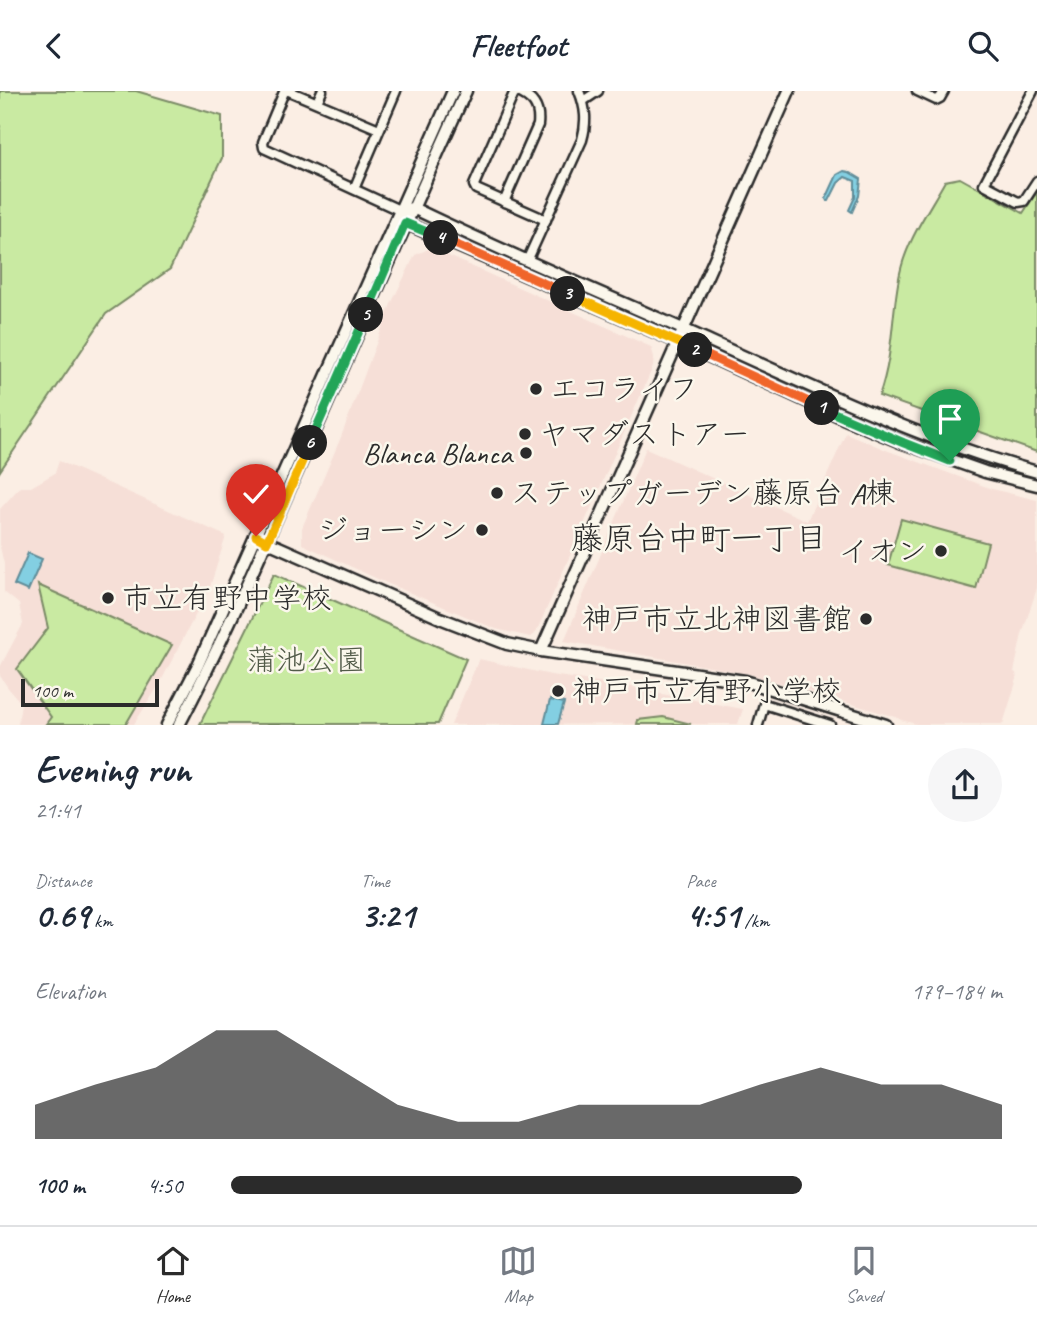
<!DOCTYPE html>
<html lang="en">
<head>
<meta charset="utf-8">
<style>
  body { margin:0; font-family:Caveat,"Klee One",sans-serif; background:#f6f6f7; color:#1f2937; height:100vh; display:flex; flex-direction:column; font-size:26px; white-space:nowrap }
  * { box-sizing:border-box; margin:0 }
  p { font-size:23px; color:#747a83 }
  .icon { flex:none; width:38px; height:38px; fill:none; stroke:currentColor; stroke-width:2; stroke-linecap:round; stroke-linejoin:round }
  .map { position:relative; height:634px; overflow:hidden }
  .drawer { display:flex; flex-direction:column; background:#fff; flex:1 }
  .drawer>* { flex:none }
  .scale { position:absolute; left:21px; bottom:18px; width:138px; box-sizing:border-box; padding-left:7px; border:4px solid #2b2b2b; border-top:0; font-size:19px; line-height:24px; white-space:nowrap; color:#2b2b2b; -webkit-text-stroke:5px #fbf7ec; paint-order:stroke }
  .pin { position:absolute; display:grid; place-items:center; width:60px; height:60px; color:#fff; margin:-72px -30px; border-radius:50% 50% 50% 0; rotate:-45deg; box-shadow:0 0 7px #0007 }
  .pin .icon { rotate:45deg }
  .km { position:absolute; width:35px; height:35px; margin:-18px; border-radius:50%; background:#222; color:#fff; font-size:19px; line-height:35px; text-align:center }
  .round { display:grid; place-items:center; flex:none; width:74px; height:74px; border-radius:37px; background:#f6f6f7 }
  .summary { display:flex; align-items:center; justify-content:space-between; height:119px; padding:0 35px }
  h1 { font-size:38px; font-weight:700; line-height:52px }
  .figures { display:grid; grid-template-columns:repeat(3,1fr); gap:10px; height:119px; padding:7px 35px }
  .figures div { display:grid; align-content:center }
  .figures b { font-size:35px; font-weight:700 }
  .figures small { font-size:19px; font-weight:400 }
  .figures p { font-size:19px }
  .chart { height:196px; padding:14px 35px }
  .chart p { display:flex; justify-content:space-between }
  .chart svg { width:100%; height:126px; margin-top:7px; fill:#2b2b2b; opacity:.7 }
  ul { padding:0 35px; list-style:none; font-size:23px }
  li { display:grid; grid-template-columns:112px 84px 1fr; align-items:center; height:52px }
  li i { height:18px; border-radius:9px; background:#2b2b2b }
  header { display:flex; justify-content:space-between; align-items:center; height:91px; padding:0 35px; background:#fff; font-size:32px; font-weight:700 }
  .menu { display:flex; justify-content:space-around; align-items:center; height:98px; border-top:2px solid #e0e1e3; background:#fff; font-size:19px; color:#747a83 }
  .menu a { display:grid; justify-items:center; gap:4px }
  .menu .selected { color:#2b2b2b }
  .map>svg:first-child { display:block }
  .built { fill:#f6dfd7 }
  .green { fill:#c9eaa2; stroke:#7a8a66; stroke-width:2 }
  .water { fill:#83cfe2; stroke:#608d99; stroke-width:2 }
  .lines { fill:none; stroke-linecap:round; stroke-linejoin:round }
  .minor-casing { stroke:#2b2b2b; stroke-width:13 }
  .tertiary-casing { stroke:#2b2b2b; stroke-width:15 }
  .minor { stroke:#fbf7ec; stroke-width:8 }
  .tertiary { stroke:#fbf7ec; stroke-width:10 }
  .split-1-casing { stroke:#fff; stroke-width:14 }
  .split-2-casing { stroke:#fff; stroke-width:14 }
  .split-3-casing { stroke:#fff; stroke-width:14 }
  .split-4-casing { stroke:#fff; stroke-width:14 }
  .split-5-casing { stroke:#fff; stroke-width:14 }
  .split-6-casing { stroke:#fff; stroke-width:14 }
  .split-7-casing { stroke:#fff; stroke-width:14 }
  .split-1 { stroke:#22a559; stroke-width:9 }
  .split-2 { stroke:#f0652b; stroke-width:9 }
  .split-3 { stroke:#f5b400; stroke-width:9 }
  .split-4 { stroke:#f0652b; stroke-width:9 }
  .split-5 { stroke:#22a559; stroke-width:9 }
  .split-6 { stroke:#22a559; stroke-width:9 }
  .split-7 { stroke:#f5b400; stroke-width:9 }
  .poi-dot { fill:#2b2b2b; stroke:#fbf7ec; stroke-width:2.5 }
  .labels { text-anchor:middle; stroke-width:5; stroke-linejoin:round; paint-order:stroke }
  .poi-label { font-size:30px; fill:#2b2b2b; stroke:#fbf7ec; text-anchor:start }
  .park-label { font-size:30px; fill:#525b49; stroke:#fbf7ec }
  .neighbourhood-label { font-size:32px; fill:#2b2b2b; stroke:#fbf7ec }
</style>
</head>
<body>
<header><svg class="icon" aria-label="back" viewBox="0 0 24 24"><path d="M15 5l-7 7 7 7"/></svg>Fleetfoot<svg class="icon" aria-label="search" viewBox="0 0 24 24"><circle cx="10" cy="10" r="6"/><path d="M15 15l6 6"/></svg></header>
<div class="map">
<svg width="1037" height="634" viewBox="0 0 1037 634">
  <rect width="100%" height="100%" fill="#fbeee4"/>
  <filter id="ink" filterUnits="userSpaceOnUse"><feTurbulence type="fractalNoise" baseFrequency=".0143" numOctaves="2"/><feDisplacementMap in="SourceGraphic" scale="14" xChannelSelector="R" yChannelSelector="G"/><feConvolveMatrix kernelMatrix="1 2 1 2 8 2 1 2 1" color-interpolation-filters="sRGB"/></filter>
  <g filter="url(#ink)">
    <g class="built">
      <path d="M431 157 651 256 654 266 653 276 539 535 535 543 530 546 496 538 382 490 302 453V437L341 346 391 213 415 164Z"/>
      <path d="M846 342 886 359 992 398 1037 409V497L1022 543 1014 581 1016 582 1017 588 1003 633H916L901 629 896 626 750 583 564 550 646 357 807 430Z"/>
      <path d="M59 370 226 445 210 496 159 594 134 633H18L21 612 9 598 0 585V576L23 533 19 513 4 501V473L0 456V418L20 396H31L55 382Z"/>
      <path d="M479 568 551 584 645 598 656 602 743 618 738 633 451 634Z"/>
    </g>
    <g class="green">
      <path d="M0 0H136L222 25V67L170 178 106 223 0 380Z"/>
      <path d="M960 87 1023 122 1037 101V361L879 305C894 263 891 224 900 182 907 149 929 119 945 90Z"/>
      <path d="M901 428 988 452 976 498 888 474Z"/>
      <path d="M274 483 466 568 438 633H200Z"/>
      <path d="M38 494 172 554 126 633H46L51 626 17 578 48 537Z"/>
      <path d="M663 626 691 633H637L638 629Z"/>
    </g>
    <g class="water">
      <path d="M844 80 849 81 861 88 859 105 852 121 849 119 855 106V90L845 86 838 92 829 110H827L826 108 837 84Z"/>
      <path d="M28 462 42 468 28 500 14 494Z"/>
      <path d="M550 609 564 612 558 633H544Z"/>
    </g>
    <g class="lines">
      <g class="minor-casing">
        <g id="minor">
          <path d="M287 0 284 1 263 51 264 57 399 119"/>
          <path d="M289 0 379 38"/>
          <path d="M515 0 474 94 476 98 546 129"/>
          <path d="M917 0 936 9 940 7 944 0"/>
          <path d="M1033 0 984 93 1018 111 1024 110 1037 90"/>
          <path d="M583 10 598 0"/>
          <path d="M317 11 322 0"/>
          <path d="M354 98 396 0"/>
          <path d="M504 111 538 34C540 16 533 7 516 0"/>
          <path d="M527 170 582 49C587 31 586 17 579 0"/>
          <path d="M758 634 764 613 830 634"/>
        </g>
      </g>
      <g class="tertiary-casing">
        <g id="tertiary">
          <path d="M407 118 413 117C508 163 606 204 703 247 812 296 921 349 1037 381"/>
          <path d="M399 119 405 132 678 251 843 327 903 352 985 381 1037 394"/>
          <path d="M263 449 440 527 507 553 541 560 745 590 886 634"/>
          <path d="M541 560 789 0"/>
          <path d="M167 634 198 574 453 0"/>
          <path d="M179 634C227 543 267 448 309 354 361 236 412 118 466 0"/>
        </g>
      </g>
      <use href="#minor" class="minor"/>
      <use href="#tertiary" class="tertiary"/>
    </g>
  </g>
  <g class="lines" filter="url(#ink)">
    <g class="split-1-casing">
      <path id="split-1" d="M822 317 904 352 950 370"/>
    </g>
    <g class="split-2-casing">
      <path id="split-2" d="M695 259 822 317"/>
    </g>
    <g class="split-3-casing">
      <path id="split-3" d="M568 203 695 259"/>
    </g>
    <g class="split-4-casing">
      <path id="split-4" d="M441 147 568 203"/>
    </g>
    <g class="split-5-casing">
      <path id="split-5" d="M366 224 405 132 441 147"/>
    </g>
    <g class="split-6-casing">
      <path id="split-6" d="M310 352 366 224"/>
    </g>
    <g class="split-7-casing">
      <path id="split-7" d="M256 445 267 451 310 352"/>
    </g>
    <use href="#split-1" class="split-1"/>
    <use href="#split-2" class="split-2"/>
    <use href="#split-3" class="split-3"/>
    <use href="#split-4" class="split-4"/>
    <use href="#split-5" class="split-5"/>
    <use href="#split-6" class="split-6"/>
    <use href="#split-7" class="split-7"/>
  </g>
  <g class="poi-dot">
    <circle cx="536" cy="298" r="7"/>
    <circle cx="525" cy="343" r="7"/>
    <circle cx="526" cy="362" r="7"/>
    <circle cx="497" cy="402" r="7"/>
    <circle cx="482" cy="439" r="7"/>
    <circle cx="941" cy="460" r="7"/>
    <circle cx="108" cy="507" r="7"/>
    <circle cx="866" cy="528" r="7"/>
    <circle cx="558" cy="600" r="7"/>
  </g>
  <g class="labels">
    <g class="poi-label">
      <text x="550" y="308">エコライフ</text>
      <text x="539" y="353">ヤマダストアー</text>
      <text x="512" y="372" text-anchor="end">Blanca Blanca</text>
      <text x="511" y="412">ステップガーデン藤原台 A棟</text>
      <text x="468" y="449" text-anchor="end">ジョーシン</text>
      <text x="927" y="470" text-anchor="end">イオン</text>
      <text x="122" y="517">市立有野中学校</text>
      <text x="852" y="538" text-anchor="end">神戸市立北神図書館</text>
      <text x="572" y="610">神戸市立有野小学校</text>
    </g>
    <g class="park-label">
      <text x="306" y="579">蒲池公園</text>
    </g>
    <g class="neighbourhood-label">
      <text x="699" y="458">藤原台中町一丁目</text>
    </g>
  </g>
</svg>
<div class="scale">100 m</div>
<div class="pin" style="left:950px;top:370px;background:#1e9e55"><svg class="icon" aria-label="arrive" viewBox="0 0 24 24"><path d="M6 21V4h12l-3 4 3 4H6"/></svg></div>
<div class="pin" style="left:256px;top:445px;background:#d93025"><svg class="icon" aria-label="check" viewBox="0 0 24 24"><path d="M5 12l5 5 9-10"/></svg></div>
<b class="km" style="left:822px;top:317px">1</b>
<b class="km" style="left:695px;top:259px">2</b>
<b class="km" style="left:568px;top:203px">3</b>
<b class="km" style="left:441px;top:147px">4</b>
<b class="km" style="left:366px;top:224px">5</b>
<b class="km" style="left:310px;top:352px">6</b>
</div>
<section class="drawer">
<div class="summary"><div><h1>Evening run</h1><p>21:41</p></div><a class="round"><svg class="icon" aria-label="share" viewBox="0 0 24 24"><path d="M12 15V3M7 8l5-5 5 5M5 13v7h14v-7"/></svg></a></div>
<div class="figures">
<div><p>Distance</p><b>0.69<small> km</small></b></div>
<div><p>Time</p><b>3:21</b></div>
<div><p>Pace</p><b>4:51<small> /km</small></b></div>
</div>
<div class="chart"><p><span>Elevation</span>179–184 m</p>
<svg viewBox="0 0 160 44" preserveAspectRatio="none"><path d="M0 44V32L10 25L20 19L30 6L40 6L50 19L60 32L70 38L80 38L90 32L100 32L110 32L120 25L130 19L140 25L150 25L160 32V44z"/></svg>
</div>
<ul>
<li><b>100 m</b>4:50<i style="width:74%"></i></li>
</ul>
</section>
<nav class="menu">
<a class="selected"><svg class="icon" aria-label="home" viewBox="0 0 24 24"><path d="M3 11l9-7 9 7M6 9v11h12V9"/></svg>Home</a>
<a><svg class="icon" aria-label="map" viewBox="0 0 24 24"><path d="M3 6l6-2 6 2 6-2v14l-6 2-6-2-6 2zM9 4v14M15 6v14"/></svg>Map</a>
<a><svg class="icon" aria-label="saved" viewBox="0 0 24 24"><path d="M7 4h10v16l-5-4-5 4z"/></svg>Saved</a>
</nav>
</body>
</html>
